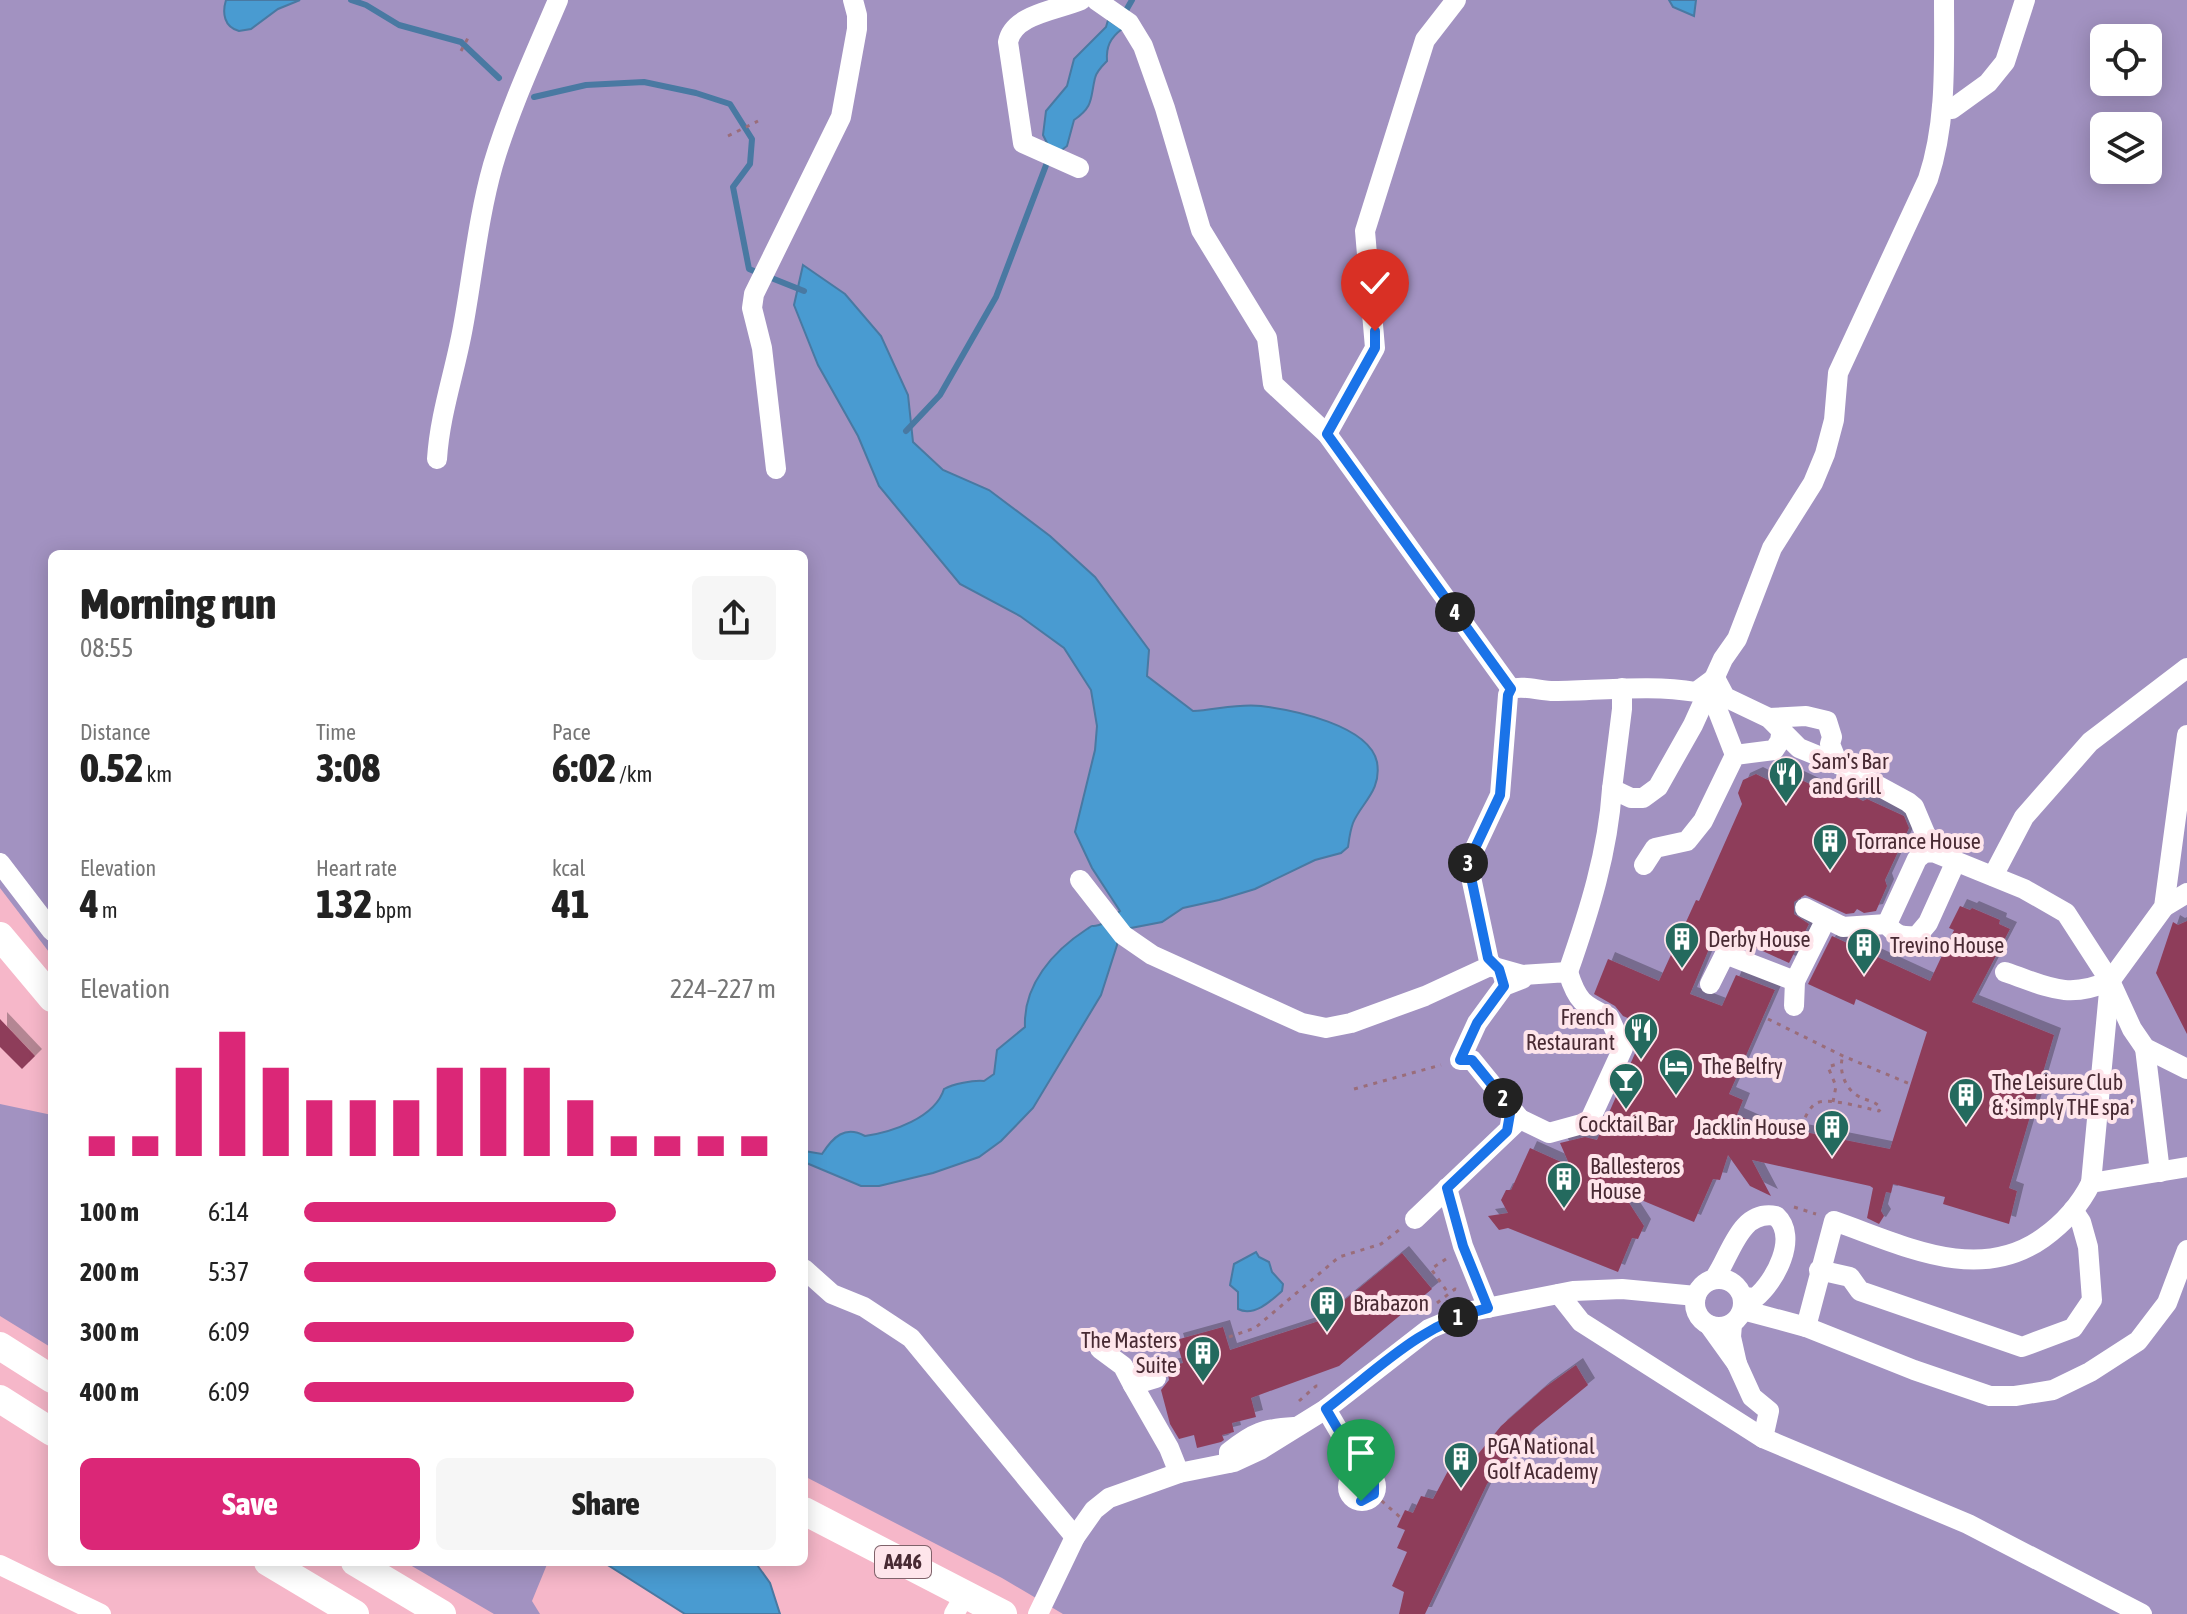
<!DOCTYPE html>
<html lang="en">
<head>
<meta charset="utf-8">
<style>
  body { margin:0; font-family:"Asap Condensed",sans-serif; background:#f6f6f6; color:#222; height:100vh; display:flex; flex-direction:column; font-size:30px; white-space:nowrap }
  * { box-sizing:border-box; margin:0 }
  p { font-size:26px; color:#767676 }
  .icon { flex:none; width:44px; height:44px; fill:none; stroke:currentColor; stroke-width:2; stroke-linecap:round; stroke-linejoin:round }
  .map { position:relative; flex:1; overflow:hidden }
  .side { position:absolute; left:48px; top:550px; width:760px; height:1016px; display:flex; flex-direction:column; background:#fff; border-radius:12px; box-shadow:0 4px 20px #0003 }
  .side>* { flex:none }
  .controls { position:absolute; left:2090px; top:24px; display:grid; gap:16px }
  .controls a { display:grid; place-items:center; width:72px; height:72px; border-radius:12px; background:#fff; box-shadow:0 4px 20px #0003; font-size:40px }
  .pin { position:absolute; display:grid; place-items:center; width:68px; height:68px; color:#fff; margin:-82px -34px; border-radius:50% 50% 50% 0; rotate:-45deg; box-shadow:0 0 8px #0007 }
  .pin .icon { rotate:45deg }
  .km { position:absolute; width:40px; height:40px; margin:-20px; border-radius:50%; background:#222; color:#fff; font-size:22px; line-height:40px; text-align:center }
  .round { display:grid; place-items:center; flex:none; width:84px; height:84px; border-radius:12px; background:#f6f6f6 }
  .headline { display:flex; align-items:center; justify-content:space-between; height:136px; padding:0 32px }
  h1 { font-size:44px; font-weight:800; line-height:60px }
  .metrics { display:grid; grid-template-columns:repeat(3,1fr); gap:12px; height:136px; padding:8px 32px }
  .metrics div { display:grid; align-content:center }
  .metrics b { font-size:40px; font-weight:800 }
  .metrics small { font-size:22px; font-weight:400 }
  .metrics p { font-size:22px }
  .chart { height:224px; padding:16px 32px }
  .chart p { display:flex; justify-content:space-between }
  .chart svg { width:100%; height:144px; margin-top:8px; stroke:#db2777; stroke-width:6 }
  .cta { display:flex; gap:16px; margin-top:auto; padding:16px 32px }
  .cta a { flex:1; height:92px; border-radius:12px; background:#db2777; color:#fff; font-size:32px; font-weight:800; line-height:92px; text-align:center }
  .cta a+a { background:#f6f6f6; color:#222 }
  ul { padding:0 32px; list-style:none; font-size:26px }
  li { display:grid; grid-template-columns:128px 96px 1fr; align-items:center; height:60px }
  li i { height:20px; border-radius:10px; background:#db2777 }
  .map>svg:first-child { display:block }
  .green { fill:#a292c1; fill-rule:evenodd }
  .water { fill:#499bd1; stroke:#4979a2; stroke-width:2 }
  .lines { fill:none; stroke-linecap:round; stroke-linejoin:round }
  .stream { stroke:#4979a2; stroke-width:6 }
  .building { fill:#8e3e5a; filter:url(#shadow) }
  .path { stroke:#9a6d7a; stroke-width:3; stroke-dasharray:4 6; stroke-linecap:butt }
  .minor { stroke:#fff; stroke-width:20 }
  .highway { stroke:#fff; stroke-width:28 }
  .route-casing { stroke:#fff; stroke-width:16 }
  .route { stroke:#1a73e8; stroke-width:10 }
  .labels { text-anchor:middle; stroke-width:8; stroke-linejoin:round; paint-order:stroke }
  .shield { fill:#fee5eb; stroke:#7f626a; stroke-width:2 }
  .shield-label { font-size:20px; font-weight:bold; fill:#482a33 }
  .poi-label { font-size:22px; fill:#482a33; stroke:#fee5eb; text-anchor:start }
</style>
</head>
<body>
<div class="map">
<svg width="2187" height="1614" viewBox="0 0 2187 1614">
  <defs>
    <filter id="shadow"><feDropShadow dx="7" dy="-7" stdDeviation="0" flood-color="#0004"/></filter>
  </defs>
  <rect width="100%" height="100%" fill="#f6b7c9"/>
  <g class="green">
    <path d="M0 0H2187V1614H1063L1002 1578 804 1476V554H52V956L0 888ZM2104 38H2148V82H2104ZM2104 126H2148V170H2104Z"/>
    <path d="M0 1104 52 1115V1348L0 1316Z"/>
    <path d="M405 1562H548L532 1601 540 1614H494Z"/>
  </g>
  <g class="water">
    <path d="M226 0H300L278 9 251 29 239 31C224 27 222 13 226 0Z"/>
    <path d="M1669 0H1696L1694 16 1673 7Z"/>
    <path d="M1108 20 1122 29C1110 38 1106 47 1107 61 1102 66 1096 72 1095 78 1090 99 1094 106 1074 120L1067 146 1058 153 1048 145 1043 135 1046 111 1067 86 1074 59 1106 27Z"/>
    <path d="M803 265 845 294 881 336 908 395 913 442 943 470 989 490 1050 536 1095 577 1149 650 1147 676 1193 711C1215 710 1239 703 1261 706 1293 710 1369 725 1377 762 1382 791 1361 803 1353 823 1350 831 1349 840 1348 847L1341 853 1315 860 1255 889 1219 900 1183 908 1162 922 1131 928 1117 937V945L1101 995 1033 1108 1001 1141 979 1157 933 1173 879 1186H861L804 1162V1151L822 1154C833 1137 845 1125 865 1136 892 1132 935 1118 944 1089 953 1084 973 1080 984 1081L994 1074 997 1050 1025 1027C1023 985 1053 951 1087 929 1096 923 1088 928 1099 925 1106 923 1114 916 1120 911L1092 868 1075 832 1095 750 1097 726 1091 690 1064 648 1020 616 960 584 879 486 858 436 818 365 794 305Z"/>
    <path d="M1256 1252 1259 1257 1269 1262 1272 1272 1283 1284 1282 1291C1271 1301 1254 1317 1238 1309V1292L1230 1285 1234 1264Z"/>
    <path d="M603 1562H755L770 1583 780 1614H685Z"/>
  </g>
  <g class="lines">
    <g class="stream">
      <path d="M351 0 366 5 399 25 461 42 499 78"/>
      <path d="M1124 14 1132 0"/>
      <path d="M534 97 586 85 644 82 696 93 730 104 752 139 750 164 733 187 749 269 804 291"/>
      <path d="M906 431 940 395 996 297 1048 160"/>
    </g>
  </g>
  <g class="building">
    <path d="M1756 774 1786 789 1790 780 1797 778 1840 798 1850 794 1863 801 1867 799 1904 816 1909 828 1885 880 1887 886 1876 911 1864 913 1857 909 1854 913 1846 914 1805 895 1794 902V914L1809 924 1789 963 1717 930 1690 994 1722 1006 1736 975 1775 990 1729 1094 1743 1100 1737 1115 1755 1123 1752 1130 1782 1139 1785 1128 1890 1149 1927 1032 1856 999 1854 1005 1808 984 1832 936 1930 981 1954 930 1949 928 1960 906 1970 910 1972 908 2000 920 1999 924 2010 929 1972 1002 2054 1035 2009 1188 2017 1191 2009 1224 1943 1204 1945 1197 1893 1184 1891 1193 1886 1192 1881 1211 1884 1216 1879 1224 1867 1218 1873 1188 1870 1186 1752 1160 1771 1196 1750 1186 1728 1155 1720 1180 1713 1179 1694 1222 1622 1192 1644 1226 1638 1239 1632 1238 1618 1272 1508 1228 1499 1230 1488 1216 1508 1213 1501 1200 1506 1190H1511L1530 1148 1570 1166 1560 1143 1585 1137 1597 1140 1647 1026 1623 1016 1615 1006 1594 994 1608 959 1659 981 1696 900 1699 901 1742 804 1738 793 1743 780Z"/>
    <path d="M2187 921V1034L2156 973 2173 922 2178 925Z"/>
    <path d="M0 1019 35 1056 22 1069 0 1047Z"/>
    <path d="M1402 1253 1432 1289 1339 1366 1251 1398 1256 1417 1232 1423 1234 1432 1222 1435 1224 1440 1221 1442 1197 1448 1194 1435 1179 1439 1170 1424 1161 1390 1169 1380 1168 1374 1163 1367 1183 1363 1176 1340 1223 1327 1230 1350 1319 1321Z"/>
    <path d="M1576 1365 1588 1385 1532 1431 1487 1484 1425 1614H1399L1404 1592 1392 1586 1407 1552 1397 1548 1405 1530 1397 1527 1405 1510 1413 1513 1421 1496 1433 1499 1449 1469 1461 1475 1501 1426 1544 1388Z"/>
  </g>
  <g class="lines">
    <g class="path">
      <path d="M461 51 469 36"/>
      <path d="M728 136 758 121"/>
      <path d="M1768 1019 1843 1056 1910 1084"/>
      <path d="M1354 1089 1441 1065"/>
      <path d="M1833 1102 1836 1086 1828 1067 1840 1063"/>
      <path d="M1799 1125C1806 1119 1808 1109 1815 1104 1826 1096 1864 1108 1879 1111L1881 1108C1874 1100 1866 1101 1858 1096 1845 1089 1838 1069 1843 1056"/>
      <path d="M1794 1207 1816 1214"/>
      <path d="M1446 1259 1431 1269 1449 1294"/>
      <path d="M1437 1303 1455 1289 1460 1290"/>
      <path d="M1229 1337 1255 1328 1339 1257 1381 1244 1399 1230"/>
      <path d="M1299 1401 1316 1386H1322"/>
      <path d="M1374 1494 1401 1518"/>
    </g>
    <g class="minor">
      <path d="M1096 0 1129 23 1143 46 1165 108 1201 230 1267 338 1273 384 1327 434 1511 689"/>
      <path d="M1942 107 1952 109 1988 83 2005 62 2025 0"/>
      <path d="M1079 168 1023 143 1008 42C1013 14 1058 10 1081 0"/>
      <path d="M1327 434 1375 348 1365 231 1425 40 1456 0"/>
      <path d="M437 459C440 413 455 372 463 327 473 273 478 218 493 165 510 108 535 54 558 0"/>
      <path d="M776 469 762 348 752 308 754 294 841 117 857 29V15L853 0"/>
      <path d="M1715 682 1714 701 1735 755"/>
      <path d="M1769 718 1806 716 1827 721 1832 737 1830 744 1838 764"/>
      <path d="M1612 789 1622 709V688"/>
      <path d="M1956 861 1928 923 1917 936C1902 937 1896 936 1887 924L1917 859 1924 853 1933 852 2024 889 2066 913 2110 981 2132 1029 2145 1048 2187 1069"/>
      <path d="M0 863 52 931"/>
      <path d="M1644 865 1655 848 1687 841 1703 821 1735 755 1774 750 1780 741 1782 728"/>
      <path d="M1993 876 2024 817 2090 742 2187 668"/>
      <path d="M1080 880 1123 935 1152 955 1302 1023 1326 1028 1351 1023 1425 996 1490 966 1468 863 1500 795 1508 695 1511 689C1524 685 1540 691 1554 691 1602 691 1649 684 1696 692L1715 678 1725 697 1769 718 1799 748 1838 764 1908 802 1914 807 1933 852"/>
      <path d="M2164 907 2187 893"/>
      <path d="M1805 908 1843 927 1887 924"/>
      <path d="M1568 972C1589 912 1608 852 1612 789L1631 798H1643L1658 787 1693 725 1723 659 1737 639 1772 548 1813 483 1825 454 1834 420 1838 373 1928 179C1947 122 1944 60 1944 0"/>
      <path d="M2005 972C2047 986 2066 1000 2110 981"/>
      <path d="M1710 984 1725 954 1795 981"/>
      <path d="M1794 1006 1795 981 1826 919"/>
      <path d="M2145 1048 2160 1172"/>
      <path d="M1520 1119 1549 1133 1589 1122 1623 1048 1609 1017C1583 1005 1577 1001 1568 972L1522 975"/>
      <path d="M2091 1183 2110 981 2164 907 2187 735"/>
      <path d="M1447 1188 1463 1246 1488 1308"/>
      <path d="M1415 1219 1520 1119 1472 1060H1460L1477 1023 1504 986 1522 979V975L1490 966"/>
      <path d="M804 1269 832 1294 864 1307 911 1338 1075 1537"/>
      <path d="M1819 1270 1850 1277 1860 1291 2022 1347 2073 1328 2092 1300 2088 1247 2081 1222 2073 1210"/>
      <circle cx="1719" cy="1303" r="24"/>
      <path d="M1714 1279C1731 1256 1739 1209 1776 1216 1799 1237 1775 1282 1755 1298L1743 1297"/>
      <path d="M1559 1294 1581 1322 1763 1438"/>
      <path d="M1743 1310 1806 1327 1914 1370 1990 1396H2015L2053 1390 2090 1372 2138 1341 2167 1303 2187 1250"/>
      <path d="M1709 1325 1737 1364 1731 1337 1732 1324"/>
      <path d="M1806 1327 1834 1221C1901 1244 1977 1285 2043 1238 2064 1223 2080 1205 2091 1183L2187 1167"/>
      <path d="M1100 1349 1123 1366 1133 1385"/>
      <path d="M1737 1364 1752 1397 1769 1411 1763 1438 1968 1524 2142 1614"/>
      <path d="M1156 1378 1133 1385 1169 1448 1179 1473"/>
      <path d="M1326 1409 1364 1474"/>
      <path d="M1229 1463V1452C1254 1432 1263 1429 1294 1427"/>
      <circle cx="1362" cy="1487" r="14"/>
      <path d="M0 1565 101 1614"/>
      <path d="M954 1614 965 1595"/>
      <path d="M1038 1614 1075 1537 1094 1510 1109 1498 1179 1473 1234 1462 1260 1450 1326 1409 1429 1329 1472 1311 1573 1291 1622 1289 1696 1296"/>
    </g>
    <g class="highway">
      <path d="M0 936 52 998"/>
      <path d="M0 1346 52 1379"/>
      <path d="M0 1399 52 1432"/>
      <path d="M804 1511 1003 1614"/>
      <path d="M268 1562 355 1614"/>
      <path d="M355 1562 442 1614"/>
    </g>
  </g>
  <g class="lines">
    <g class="route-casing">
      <path id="route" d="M1361 1501 1374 1494V1481L1364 1474 1326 1409C1378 1369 1422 1323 1488 1308L1463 1246 1447 1188 1507 1131 1511 1108 1472 1060H1460L1477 1023 1504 986 1499 969 1488 958 1468 863 1500 795 1508 695 1511 689 1327 434 1375 348V331"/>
    </g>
    <use href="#route" class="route"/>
  </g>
  <defs>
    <g id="restaurant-pin" transform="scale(1.8)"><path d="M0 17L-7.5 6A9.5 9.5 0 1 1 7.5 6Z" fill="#246a5e" stroke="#fee5eb"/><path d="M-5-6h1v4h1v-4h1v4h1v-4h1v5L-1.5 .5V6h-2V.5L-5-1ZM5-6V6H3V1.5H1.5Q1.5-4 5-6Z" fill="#fff"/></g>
    <g id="building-pin" transform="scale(1.8)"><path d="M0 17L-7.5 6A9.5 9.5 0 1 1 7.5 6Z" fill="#246a5e" stroke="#fee5eb"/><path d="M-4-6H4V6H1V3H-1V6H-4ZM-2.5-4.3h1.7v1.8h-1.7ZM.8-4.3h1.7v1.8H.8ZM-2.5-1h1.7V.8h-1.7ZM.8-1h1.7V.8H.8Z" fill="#fff"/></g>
    <g id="hotel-pin" transform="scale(1.8)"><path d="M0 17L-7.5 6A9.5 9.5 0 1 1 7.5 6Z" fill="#246a5e" stroke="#fee5eb"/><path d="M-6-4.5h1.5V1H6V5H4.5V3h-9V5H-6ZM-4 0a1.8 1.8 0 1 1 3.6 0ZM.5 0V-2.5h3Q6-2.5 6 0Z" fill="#fff"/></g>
    <g id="bar-pin" transform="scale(1.8)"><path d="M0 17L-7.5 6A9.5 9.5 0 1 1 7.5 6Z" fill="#246a5e" stroke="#fee5eb"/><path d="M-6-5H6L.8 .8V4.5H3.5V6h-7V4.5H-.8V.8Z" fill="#fff"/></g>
  </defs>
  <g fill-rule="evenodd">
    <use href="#restaurant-pin" x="1786" y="774"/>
    <use href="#building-pin" x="1830" y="841"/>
    <use href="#building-pin" x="1682" y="939"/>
    <use href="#building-pin" x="1864" y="945"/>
    <use href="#restaurant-pin" x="1641" y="1030"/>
    <use href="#hotel-pin" x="1676" y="1066"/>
    <use href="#bar-pin" x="1626" y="1080"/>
    <use href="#building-pin" x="1966" y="1095"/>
    <use href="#building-pin" x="1832" y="1127"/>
    <use href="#building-pin" x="1564" y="1179"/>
    <use href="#building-pin" x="1327" y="1303"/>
    <use href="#building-pin" x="1203" y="1353"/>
    <use href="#building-pin" x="1461" y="1459"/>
  </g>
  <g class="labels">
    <rect class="shield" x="875" y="1546" width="56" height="32" rx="6"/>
    <g class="shield-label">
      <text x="903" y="1569">A446</text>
    </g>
    <g class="poi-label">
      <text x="1812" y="769">Sam's Bar<tspan x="1812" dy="25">and Grill</tspan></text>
      <text x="1856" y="849">Torrance House</text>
      <text x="1708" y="947">Derby House</text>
      <text x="1890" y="953">Trevino House</text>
      <text x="1615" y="1025" text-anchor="end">French<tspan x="1615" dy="25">Restaurant</tspan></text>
      <text x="1702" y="1074">The Belfry</text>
      <text x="1992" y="1090">The Leisure Club<tspan x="1992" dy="25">&amp; 'simply THE spa'</tspan></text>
      <text x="1626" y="1132" text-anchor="middle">Cocktail Bar</text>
      <text x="1806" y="1135" text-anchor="end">Jacklin House</text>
      <text x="1590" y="1174">Ballesteros<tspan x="1590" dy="25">House</tspan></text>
      <text x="1353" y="1311">Brabazon</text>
      <text x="1177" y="1348" text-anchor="end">The Masters<tspan x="1177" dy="25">Suite</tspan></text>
      <text x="1487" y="1454">PGA National<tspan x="1487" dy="25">Golf Academy</tspan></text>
    </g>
  </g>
</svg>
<div class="controls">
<a><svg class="icon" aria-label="locate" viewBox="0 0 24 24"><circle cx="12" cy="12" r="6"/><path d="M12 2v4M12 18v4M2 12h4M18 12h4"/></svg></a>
<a><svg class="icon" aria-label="layers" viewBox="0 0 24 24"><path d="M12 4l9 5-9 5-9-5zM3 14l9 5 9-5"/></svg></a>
</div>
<div class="pin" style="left:1361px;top:1501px;background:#1e9e55"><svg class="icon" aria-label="arrive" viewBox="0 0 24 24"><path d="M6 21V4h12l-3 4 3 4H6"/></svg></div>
<div class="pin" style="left:1375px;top:331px;background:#d93025"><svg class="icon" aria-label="check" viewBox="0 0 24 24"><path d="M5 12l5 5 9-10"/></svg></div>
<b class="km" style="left:1458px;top:1317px">1</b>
<b class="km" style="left:1503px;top:1098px">2</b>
<b class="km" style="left:1468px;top:863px">3</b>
<b class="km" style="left:1455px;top:612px">4</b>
<section class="side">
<div class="headline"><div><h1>Morning run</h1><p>08:55</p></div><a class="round"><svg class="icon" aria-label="share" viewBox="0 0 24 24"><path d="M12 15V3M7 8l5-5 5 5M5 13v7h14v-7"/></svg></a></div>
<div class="metrics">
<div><p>Distance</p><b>0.52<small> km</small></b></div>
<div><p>Time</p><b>3:08</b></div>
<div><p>Pace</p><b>6:02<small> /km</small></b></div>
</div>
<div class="metrics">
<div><p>Elevation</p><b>4<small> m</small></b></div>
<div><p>Heart rate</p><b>132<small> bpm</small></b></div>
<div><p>kcal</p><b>41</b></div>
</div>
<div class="chart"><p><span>Elevation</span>224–227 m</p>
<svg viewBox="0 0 160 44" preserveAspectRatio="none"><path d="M5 44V38M15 44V38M25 44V17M35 44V6M45 44V17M55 44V27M65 44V27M75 44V27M85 44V17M95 44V17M105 44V17M115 44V27M125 44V38M135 44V38M145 44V38M155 44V38"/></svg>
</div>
<ul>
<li><b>100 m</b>6:14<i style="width:66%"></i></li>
<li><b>200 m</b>5:37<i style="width:100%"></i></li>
<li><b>300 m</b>6:09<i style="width:70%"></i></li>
<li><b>400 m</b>6:09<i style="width:70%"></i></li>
</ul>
<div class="cta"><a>Save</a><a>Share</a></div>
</section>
</div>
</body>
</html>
